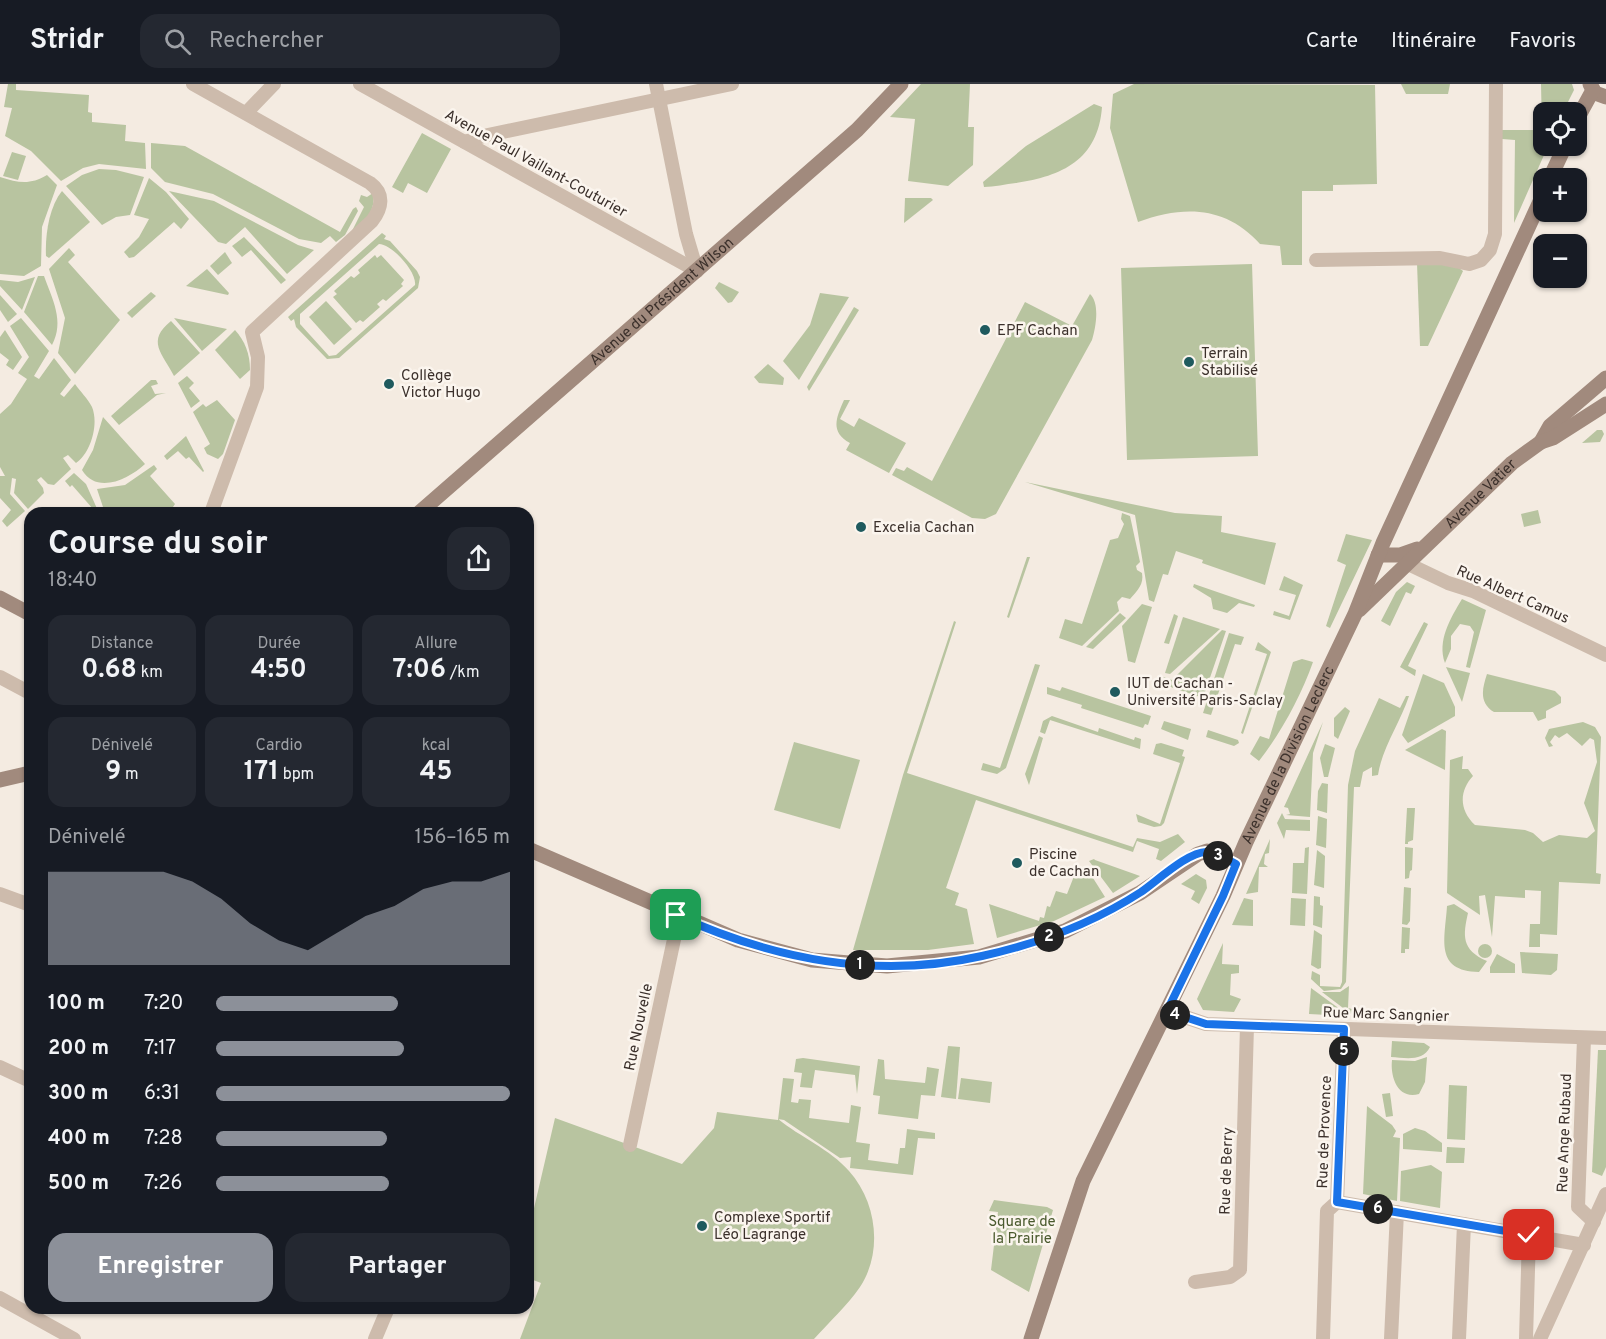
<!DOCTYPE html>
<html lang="fr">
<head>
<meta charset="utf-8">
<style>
  body { margin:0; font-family:Overpass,sans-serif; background:#242831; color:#f1f3f6; height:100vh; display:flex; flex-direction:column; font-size:22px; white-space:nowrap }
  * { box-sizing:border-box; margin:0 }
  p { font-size:20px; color:#9ea1a6 }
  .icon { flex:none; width:33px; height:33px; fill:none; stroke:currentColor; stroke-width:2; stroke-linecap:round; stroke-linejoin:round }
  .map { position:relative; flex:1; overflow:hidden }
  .side { position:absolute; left:24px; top:423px; width:510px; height:807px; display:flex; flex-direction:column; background:#171b24; border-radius:18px; box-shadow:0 2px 4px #0004 }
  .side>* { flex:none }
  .buttons { position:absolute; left:1533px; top:18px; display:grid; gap:12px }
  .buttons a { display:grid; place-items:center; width:54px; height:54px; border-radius:12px; background:#171b24; box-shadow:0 2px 4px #0004; font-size:30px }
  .pin { position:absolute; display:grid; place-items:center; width:51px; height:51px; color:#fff; margin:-26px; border-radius:12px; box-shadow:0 3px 9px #0006 }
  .km { position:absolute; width:30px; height:30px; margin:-15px; border-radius:50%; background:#222; color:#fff; font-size:16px; line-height:30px; text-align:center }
  .round { display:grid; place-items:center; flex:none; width:63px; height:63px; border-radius:18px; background:#242831 }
  .head { display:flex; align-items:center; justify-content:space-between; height:102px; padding:0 24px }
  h1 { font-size:33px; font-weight:700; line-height:45px }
  .stats { display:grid; grid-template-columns:repeat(3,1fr); gap:9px; height:102px; padding:6px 24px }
  .stats div { display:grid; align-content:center; border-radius:15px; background:#242831; text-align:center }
  .stats b { font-size:26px; font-weight:700 }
  .stats small { font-size:16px; font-weight:400 }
  .stats p { font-size:16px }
  .chart { height:168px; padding:12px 24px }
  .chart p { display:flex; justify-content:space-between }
  .chart svg { width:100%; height:108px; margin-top:6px; fill:#8c9099; opacity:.7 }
  .primary-button { display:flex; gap:12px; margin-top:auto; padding:12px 24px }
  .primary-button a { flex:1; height:69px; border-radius:18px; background:#8c9099; color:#fff; font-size:24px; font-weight:700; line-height:69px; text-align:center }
  .primary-button a+a { background:#242831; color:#f1f3f6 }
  ul { padding:0 24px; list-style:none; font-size:20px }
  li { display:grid; grid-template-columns:96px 72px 1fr; align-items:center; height:45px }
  li i { height:15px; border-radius:8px; background:#8c9099 }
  header { display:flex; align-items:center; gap:36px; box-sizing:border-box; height:84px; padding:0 30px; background:#171b24; border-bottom:2px solid #363941 }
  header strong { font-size:28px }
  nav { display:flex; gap:33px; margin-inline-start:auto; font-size:21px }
  .search { width:420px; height:54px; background:#242831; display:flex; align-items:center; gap:15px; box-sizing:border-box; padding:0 21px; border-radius:18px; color:#9ea1a6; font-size:22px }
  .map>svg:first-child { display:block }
  .green { fill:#b8c4a0; fill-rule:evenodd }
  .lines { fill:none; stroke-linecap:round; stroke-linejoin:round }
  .street { stroke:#cdbbac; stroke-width:14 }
  .secondary { stroke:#a18a7d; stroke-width:15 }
  .route-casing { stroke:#fff; stroke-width:12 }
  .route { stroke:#1a73e8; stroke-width:8 }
  .poi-dot { fill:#1f5a5e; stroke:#fbf5ee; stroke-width:2 }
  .labels { text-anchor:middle; stroke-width:5; stroke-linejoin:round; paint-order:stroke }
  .street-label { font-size:15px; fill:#3b302b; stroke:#fbf5ee }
  .poi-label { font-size:15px; fill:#3b302b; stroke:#fbf5ee; text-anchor:start }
  .park-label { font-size:15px; fill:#4a5a2e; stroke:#fbf5ee }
</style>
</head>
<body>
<header>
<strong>Stridr</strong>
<div class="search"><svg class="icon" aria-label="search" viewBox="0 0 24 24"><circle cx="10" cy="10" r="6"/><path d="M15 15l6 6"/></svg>Rechercher</div>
<nav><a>Carte</a><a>Itinéraire</a><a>Favoris</a></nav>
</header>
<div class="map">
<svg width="1606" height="1255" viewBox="0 0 1606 1255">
  <rect width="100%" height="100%" fill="#f4ebe1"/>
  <g class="green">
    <path d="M8 0H16V6L89 11 88 28 92 29V38L126 41 125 57 145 59 146 85 99 80 83 84 61 97 31 67 5 52 12 24 4 23Z"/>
    <path d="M921 0H970L968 43H974L973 81 948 102 908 97 915 35 890 33Z"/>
    <path d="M1134 0 1375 1 1377 100 1333 101V107H1302V181H1282L1280 162 1260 160C1226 122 1184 121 1138 138L1110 44 1113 10Z"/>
    <path d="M1401 0H1450L1448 10H1406Z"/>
    <path d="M1541 0H1572L1574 6 1563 28H1544V62H1548L1514 139 1515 56 1502 55V46H1542Z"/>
    <path d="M1094 20 1102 23C1098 76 1062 92 1016 99 1006 100 994 103 984 103L983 98 1026 62Z"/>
    <path d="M422 49 451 65 427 109 408 99 403 109 392 103Z"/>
    <path d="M151 59 185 62 340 148 353 125 356 123 358 127 345 151 336 158 330 152 321 159 299 155 213 110 165 98 151 84Z"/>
    <path d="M12 68 26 72 18 96 3 92Z"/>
    <path d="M99 85 116 86 144 93 130 131 116 133 102 141 66 102 82 91Z"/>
    <path d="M47 91 57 101 42 143 41 182 24 192 0 190V93C19 99 30 101 47 91Z"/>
    <path d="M149 94 166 108 189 135 181 145 174 138 134 173 129 174 124 168 139 153 149 135 134 131Z"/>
    <path d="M62 107 90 138 49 174 46 172C45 151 49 123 62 107Z"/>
    <path d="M169 107 214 117 298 161 314 166 287 190 245 143 226 160 218 158Z"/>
    <path d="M373 109C377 129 361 140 349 153L364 123 359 117 361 111 367 113Z"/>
    <path d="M905 114H931L933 116 904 139Z"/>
    <path d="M382 149 386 152 384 155 390 157 417 187 420 193 418 204 339 274 327 275 296 243 294 235 291 237 288 233ZM379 160C392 160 417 188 415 201L336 271 329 272 300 240V230Z"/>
    <path d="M244 153 286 196 281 200 251 166 242 173 232 162Z"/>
    <path d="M69 164 75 171 68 178 120 236 75 290 58 269 65 234 49 185Z"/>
    <path d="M225 168 232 179 218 191 210 182Z"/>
    <path d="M375 171 377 174 381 171 404 196 401 200 403 202 386 217 383 215 377 220 380 223 363 238 360 236 356 239 333 213 337 210 334 207 351 192 354 194 360 189 358 186Z"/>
    <path d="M1417 179 1455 181 1463 187 1428 262H1420Z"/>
    <path d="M1252 180 1258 372 1127 376 1121 184Z"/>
    <path d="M207 185 229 209 228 211 186 202Z"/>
    <path d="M38 192H44C52 215 65 237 52 261L24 228Z"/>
    <path d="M35 193 22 226 0 202V196L18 198Z"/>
    <path d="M719 198 739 208 732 218 728 219 715 204Z"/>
    <path d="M151 208 156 212 132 234 127 229Z"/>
    <path d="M820 209 849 213 799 296 783 277 810 241Z"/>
    <path d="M1090 210C1100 219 1096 243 1092 256L996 430 985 435 972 434 892 391 896 384 904 387 907 383 932 397 1025 218 1072 242Z"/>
    <path d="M0 211 17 230 8 238 0 226Z"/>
    <path d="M326 217 352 245 334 261 309 233Z"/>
    <path d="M854 223 859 226 809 307 807 303Z"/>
    <path d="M21 234 49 267 34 292 39 295 54 274 71 296 60 310 64 313 75 300C80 307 88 315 92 323 99 340 91 369 76 379L68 371 63 374 71 385 54 401 48 400 41 393 37 396 43 404 44 409 28 425 14 409 16 395 12 394 10 410 25 427 7 443 2 437 11 426 0 414V392H5L0 383V330L11 320 27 295 18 289 29 273 10 242Z"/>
    <path d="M174 234 227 245 202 267Z"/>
    <path d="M171 237 200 269 174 292C162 269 146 257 171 237Z"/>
    <path d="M5 246 22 273 13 286 6 281 9 276 0 269V253Z"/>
    <path d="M235 246C245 257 250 270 250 286L240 295 215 266Z"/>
    <path d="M768 280 784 294 783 301 759 299 754 293Z"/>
    <path d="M187 292 194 299 189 304 200 317 191 324 178 299Z"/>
    <path d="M151 296H156L158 300 151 302 155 310 166 309 157 311 119 341 111 332Z"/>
    <path d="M217 316 235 336 223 370 218 375 207 370 204 364 210 360 193 328 203 320 206 323Z"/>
    <path d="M844 316H850L840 335 854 343 859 334 906 359 889 389 846 366 850 359C830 348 836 334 844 316Z"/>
    <path d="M103 333 145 380C129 395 97 411 82 386L93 366Z"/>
    <path d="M1597 346H1602L1604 350 1600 358 1582 359Z"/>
    <path d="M186 352 204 387 203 388 189 373 186 375 178 367 167 376 164 372Z"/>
    <path d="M154 381 157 385 150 392 175 420 169 429H105L97 405 125 401Z"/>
    <path d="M74 389 86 400 99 429H89L93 425 72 401 70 403 65 397Z"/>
    <path d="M1025 398 1175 429 1222 432 1221 448 1276 459 1265 501 1202 479 1203 476 1176 467 1168 491 1163 490 1154 518 1149 516 1135 431Z"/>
    <path d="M1538 426 1541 439 1524 443 1521 430Z"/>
    <path d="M1122 429 1130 432 1140 478 1136 482 1137 486 1142 489C1144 500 1138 506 1130 515L1122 513 1117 518 1119 527 1082 562 1059 554 1065 535 1082 540 1110 456 1118 454 1124 440 1121 435Z"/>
    <path d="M1346 450 1372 456 1330 544 1326 542 1346 481 1337 477Z"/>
    <path d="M1027 473H1030L1009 534 1007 533Z"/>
    <path d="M1284 492 1303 501 1290 536 1273 531 1274 527 1289 532 1296 511 1279 506Z"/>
    <path d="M1407 498 1415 502 1411 510 1406 508 1390 542 1381 537 1396 508Z"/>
    <path d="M1194 500 1255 521 1254 523 1239 519 1227 529 1213 525 1211 514 1193 503Z"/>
    <path d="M1462 515 1486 526 1470 584 1466 583 1474 548 1470 542 1460 540 1451 552V565L1445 579C1437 557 1450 535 1462 515Z"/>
    <path d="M1142 520 1152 523 1135 579 1128 577 1122 542Z"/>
    <path d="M1120 529 1126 534 1093 565 1086 563Z"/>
    <path d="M1174 530 1178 532 1169 560 1164 559Z"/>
    <path d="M1183 533 1220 545 1170 590 1165 589Z"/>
    <path d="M954 537 956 538 907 689 1133 763 1137 754 1160 758 1178 750 1185 758 1161 777 1156 775 1159 765 1137 757 1133 768 976 716 946 804 959 809 955 821 967 825 974 860 928 866H853L903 691Z"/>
    <path d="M1424 538 1428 540 1408 582 1416 586 1415 592 1400 583Z"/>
    <path d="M1222 546 1226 547 1203 614 1162 600 1164 593 1172 596Z"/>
    <path d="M1229 549 1244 553 1241 561 1235 560 1211 631 1203 629Z"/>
    <path d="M1258 558 1271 568 1243 650 1241 649 1267 570 1255 566Z"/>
    <path d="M1302 575 1313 578C1301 612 1281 649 1259 677L1250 670 1260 652 1269 655 1293 578Z"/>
    <path d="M1035 580 1040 581 1006 684 997 690 981 686 983 679 1000 684Z"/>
    <path d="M1446 583 1470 589 1462 618Z"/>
    <path d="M1423 590 1444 599 1455 623V632L1408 659 1402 651Z"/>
    <path d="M1487 590 1555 607 1561 613V619L1546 627V634L1538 637 1533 628H1494C1479 619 1482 605 1487 590Z"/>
    <path d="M1047 603 1060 607 1062 603 1151 632 1148 641 1145 640 1143 644 1081 624 1082 621 1047 610Z"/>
    <path d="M1406 612H1409C1400 639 1382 664 1378 691L1372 692V683L1363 688 1360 703H1354L1346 898 1341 905 1324 907 1311 895 1312 887 1320 891V902L1340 903 1342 898 1348 701 1355 667 1379 614 1400 624Z"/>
    <path d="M1345 623 1350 627 1338 655 1334 652V634Z"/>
    <path d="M1052 632 1098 648 1099 644 1134 656 1135 653 1141 655 1140 665 1050 636 1045 650 1040 648 1043 637Z"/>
    <path d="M1164 637 1191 645 1188 656 1161 645Z"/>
    <path d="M1323 638 1313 669 1310 733 1286 731 1290 730 1288 724 1284 723Z"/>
    <path d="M1583 638 1595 643 1601 653 1596 789 1601 790 1600 800 1559 798 1557 851 1540 850V863H1529L1530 840H1540L1541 807 1525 806V814L1495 812 1492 853 1485 811 1479 812 1480 831 1447 809 1450 676 1463 672 1462 685H1468L1473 692C1459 707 1459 726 1475 741L1525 746 1533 749 1543 758 1559 751 1587 754 1595 747 1584 719 1597 678 1594 656 1590 654 1582 662 1567 649 1559 654 1555 651 1550 658 1553 662 1549 663 1545 654 1549 645Z"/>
    <path d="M1442 645 1446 647 1445 686 1405 666Z"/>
    <path d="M1208 646 1238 656 1239 659 1234 662 1206 653Z"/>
    <path d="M1039 652 1043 654 1029 701 1025 690Z"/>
    <path d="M794 658 860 676 840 745 774 726Z"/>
    <path d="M1161 659 1184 666 1182 672 1185 673 1164 739 1161 742 1154 743 1138 738 1136 730 1160 740 1180 679 1153 670 1156 660Z"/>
    <path d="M1325 660 1335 664 1328 693H1324L1320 674Z"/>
    <path d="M1322 699 1328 700 1327 729 1317 726 1318 707Z"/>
    <path d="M1407 724H1415L1413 756 1408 758V760H1405Z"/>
    <path d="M1282 729 1285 735 1310 736V747L1286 746 1284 755 1277 739Z"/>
    <path d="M1318 732 1327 735 1326 764 1316 761Z"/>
    <path d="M1270 755 1269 769 1265 770 1264 780 1268 783H1259L1258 808 1246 810Z"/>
    <path d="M1309 763 1307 810 1292 809 1293 779H1304L1305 764Z"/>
    <path d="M1405 763 1413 764 1412 786 1410 787 1409 794 1405 795Z"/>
    <path d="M1317 766 1325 772 1324 804 1314 801Z"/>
    <path d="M1094 775 1095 776 1140 792 1113 809 1089 777Z"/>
    <path d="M1078 782 1093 794 1105 813 1054 837 997 854 989 820 1039 837 1040 833 1044 834 1047 822 1050 823 1056 807 1067 810Z"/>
    <path d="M1196 790 1206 796 1207 804 1199 820 1191 815 1195 807 1181 800Z"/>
    <path d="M1404 803 1411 804 1410 837 1407 841 1402 840Z"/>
    <path d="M1314 812 1320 813V821L1323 822 1322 844 1313 841Z"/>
    <path d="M1244 814 1253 816V842L1232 841Z"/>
    <path d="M1291 814 1306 815 1305 842 1290 841Z"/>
    <path d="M1454 820 1468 829C1463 851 1461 866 1487 877L1479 888C1434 887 1445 855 1447 822Z"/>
    <path d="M1402 843 1410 844 1409 865H1405V869H1401Z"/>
    <path d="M1314 846 1322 851 1321 884 1318 885 1311 881Z"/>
    <path d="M1223 859 1222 880 1239 881V889L1231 890 1230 911 1241 915 1234 928 1203 926 1197 915Z"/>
    <circle cx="1485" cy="867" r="7"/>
    <path d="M1520 868 1558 870 1557 886 1551 891 1522 889Z"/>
    <path d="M1497 870 1515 880V889H1490V883Z"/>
    <path d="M1349 902 1348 924 1352 925 1351 930 1322 908H1340Z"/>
    <path d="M1311 904 1348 931 1347 932 1309 930Z"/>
    <path d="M1392 957 1424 959 1430 963C1423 978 1405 974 1391 973Z"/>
    <path d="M948 962 960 963 956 1015 941 1013Z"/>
    <path d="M1598 966H1606V1083L1602 1092 1592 1088Z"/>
    <path d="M1427 973 1425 998 1419 1010C1398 1016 1390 993 1392 976L1415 977Z"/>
    <path d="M803 974 860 982 857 1010 855 991 815 986 812 1004 800 1003 802 989 794 988 796 975Z"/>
    <path d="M878 975 884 976 885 995 925 999 927 983 939 985 935 1012 921 1011 918 1035 878 1030 880 1012 873 1011Z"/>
    <path d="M783 994 794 995 791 1018 798 1019 799 1015 811 1016 809 1034 849 1039 851 1021 861 1023 856 1058 870 1060 868 1076 898 1080 900 1064H905L907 1045 935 1049V1055L918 1054 913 1091 850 1084 851 1073 840 1074 784 1036 778 1035C800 1053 830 1065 849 1087 877 1118 883 1168 860 1203 847 1222 829 1238 814 1255H520L541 1199 528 1194V1150L555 1034 682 1080 714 1044 717 1028 778 1036Z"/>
    <path d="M961 994 992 998 990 1019 958 1015Z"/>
    <path d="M1449 1001 1467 1002 1465 1056 1447 1055Z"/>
    <path d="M1390 1009 1393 1032 1386 1033 1382 1010Z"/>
    <path d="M1367 1022 1392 1041 1396 1047 1393 1053 1400 1054 1397 1117 1363 1110Z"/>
    <path d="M1415 1044 1425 1047 1442 1059V1068L1403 1065V1050Z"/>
    <path d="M1447 1063 1465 1064 1464 1079H1446Z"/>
    <path d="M1431 1081 1442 1088 1440 1124 1400 1117 1401 1087Z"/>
    <path d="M994 1116 1047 1123 1053 1126 1029 1208 991 1186 998 1128 989 1127Z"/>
  </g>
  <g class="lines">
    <g class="street">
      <path d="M193 0 370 99C385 110 382 124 372 137L252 248 258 273 257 303 211 429"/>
      <path d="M360 0 697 187"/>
      <path d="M656 0 686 150 697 187"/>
      <path d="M246 29 274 0"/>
      <path d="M465 58 483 52 732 0"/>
      <path d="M1316 176 1440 174 1469 180 1481 176 1490 166 1495 150 1496 0"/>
      <path d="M1406 479 1448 499 1473 507 1606 571"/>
      <path d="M0 593 30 609"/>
      <path d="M0 810 30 821"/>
      <path d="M1167 927 1206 940 1606 954"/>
      <path d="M1584 954 1578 1123 1594 1138"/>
      <path d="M0 983 30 997"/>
      <path d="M630 1061 679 832"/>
      <path d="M1337 1118 1584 1161"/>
      <path d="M1195 1198 1230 1193 1240 1186 1247 942"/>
      <path d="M0 1214 74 1255"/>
      <path d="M375 1255 388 1224"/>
      <path d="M1323 1255 1327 1127 1337 1118 1344 945"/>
      <path d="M1391 1255 1397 1128"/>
      <path d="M1459 1255 1464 1140"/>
      <path d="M1526 1255 1529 1151"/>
      <path d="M1540 1255 1606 1110"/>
    </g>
    <g class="secondary">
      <path d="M1590 0 1595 9 1606 13"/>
      <path d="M1576 37 1593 6"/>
      <path d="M1550 94 1565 62"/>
      <path d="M1541 358 1550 342 1606 294"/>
      <path id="s1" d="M419 429 857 46 901 0"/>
      <path d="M1378 471H1400L1417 465"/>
      <path d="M0 514 30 530"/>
      <path id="s2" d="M1359 526 1512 379 1541 358 1553 354 1606 320"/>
      <path d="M0 696 30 689"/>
      <path d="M528 765 738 856 812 876 887 882 979 873 1065 847 1140 809 1198 770 1207 767 1236 780"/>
      <path id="s3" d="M1031 1255 1083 1097 1223 812 1246 758 1355 530 1383 459 1544 109"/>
    </g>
  </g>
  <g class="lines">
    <g class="route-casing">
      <path id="route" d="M676 831C772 875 876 896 982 872 1037 860 1093 839 1141 808 1157 797 1189 767 1207 768 1216 768 1228 776 1236 780L1223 812 1167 927 1206 940 1344 945 1337 1118 1529 1151"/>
    </g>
    <use href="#route" class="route"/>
  </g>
  <g class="poi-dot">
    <circle cx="985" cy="246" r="6"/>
    <circle cx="1189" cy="278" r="6"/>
    <circle cx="389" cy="300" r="6"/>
    <circle cx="861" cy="443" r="6"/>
    <circle cx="1115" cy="608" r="6"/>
    <circle cx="1017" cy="779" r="6"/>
    <circle cx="702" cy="1142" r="6"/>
  </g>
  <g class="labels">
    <g class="street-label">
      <text transform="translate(536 79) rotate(29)" y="5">Avenue Paul Vaillant-Couturier</text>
      <text dy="5" stroke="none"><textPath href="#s1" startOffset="322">Avenue du Président Wilson</textPath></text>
      <text dy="5" stroke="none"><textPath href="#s2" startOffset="168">Avenue Vatier</textPath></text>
      <text transform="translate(1513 510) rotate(24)" y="5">Rue Albert Camus</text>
      <text dy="5" stroke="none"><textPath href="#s3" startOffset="639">Avenue de la Division Leclerc</textPath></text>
      <text transform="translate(1386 930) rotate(2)" y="5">Rue Marc Sangnier</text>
      <text transform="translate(638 943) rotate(-78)" y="5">Rue Nouvelle</text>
      <text transform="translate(1324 1048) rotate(-88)" y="5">Rue de Provence</text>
      <text transform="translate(1564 1049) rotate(-88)" y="5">Rue Ange Rubaud</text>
      <text transform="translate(1226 1087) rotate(-88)" y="5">Rue de Berry</text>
    </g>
    <g class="poi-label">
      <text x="997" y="251">EPF Cachan</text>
      <text x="1201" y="274">Terrain<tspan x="1201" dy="17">Stabilisé</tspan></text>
      <text x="401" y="296">Collège<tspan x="401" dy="17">Victor Hugo</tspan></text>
      <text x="873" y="448">Excelia Cachan</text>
      <text x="1127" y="604">IUT de Cachan -<tspan x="1127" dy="17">Université Paris-Saclay</tspan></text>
      <text x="1029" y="775">Piscine<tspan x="1029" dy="17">de Cachan</tspan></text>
      <text x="714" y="1138">Complexe Sportif<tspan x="714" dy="17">Léo Lagrange</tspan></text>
    </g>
    <g class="park-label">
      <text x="1022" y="1142">Square de<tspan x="1022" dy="17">la Prairie</tspan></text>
    </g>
  </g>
</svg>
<div class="buttons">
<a><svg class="icon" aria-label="locate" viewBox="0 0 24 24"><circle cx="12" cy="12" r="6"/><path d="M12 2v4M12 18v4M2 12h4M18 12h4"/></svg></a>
<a>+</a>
<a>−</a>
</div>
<div class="pin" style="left:676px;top:831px;background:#1e9e55"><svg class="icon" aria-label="arrive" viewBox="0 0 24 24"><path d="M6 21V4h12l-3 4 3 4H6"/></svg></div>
<div class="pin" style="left:1529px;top:1151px;background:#d93025"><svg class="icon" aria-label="check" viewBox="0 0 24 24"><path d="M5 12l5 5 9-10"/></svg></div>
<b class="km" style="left:860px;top:881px">1</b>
<b class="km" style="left:1049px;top:853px">2</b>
<b class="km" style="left:1218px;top:772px">3</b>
<b class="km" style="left:1175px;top:931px">4</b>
<b class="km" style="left:1344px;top:967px">5</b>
<b class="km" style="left:1378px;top:1125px">6</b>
<section class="side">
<div class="head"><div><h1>Course du soir</h1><p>18:40</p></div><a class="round"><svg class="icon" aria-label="share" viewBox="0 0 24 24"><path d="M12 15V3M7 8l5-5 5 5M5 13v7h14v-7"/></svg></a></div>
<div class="stats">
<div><p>Distance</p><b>0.68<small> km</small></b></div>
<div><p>Durée</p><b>4:50</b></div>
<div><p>Allure</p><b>7:06<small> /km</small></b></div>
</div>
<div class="stats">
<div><p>Dénivelé</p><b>9<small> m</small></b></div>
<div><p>Cardio</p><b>171<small> bpm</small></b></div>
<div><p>kcal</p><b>45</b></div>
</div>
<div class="chart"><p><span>Dénivelé</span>156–165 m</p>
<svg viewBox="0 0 160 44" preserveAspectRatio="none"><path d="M0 44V6L10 6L20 6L30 6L40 6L50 10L60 17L70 27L80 34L90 38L100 31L110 24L120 20L130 13L140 10L150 10L160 6V44z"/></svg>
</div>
<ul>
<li><b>100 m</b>7:20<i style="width:62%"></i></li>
<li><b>200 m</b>7:17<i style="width:64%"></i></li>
<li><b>300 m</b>6:31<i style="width:100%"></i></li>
<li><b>400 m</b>7:28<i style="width:58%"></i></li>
<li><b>500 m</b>7:26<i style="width:59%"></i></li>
</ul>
<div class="primary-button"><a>Enregistrer</a><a>Partager</a></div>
</section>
</div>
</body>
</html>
